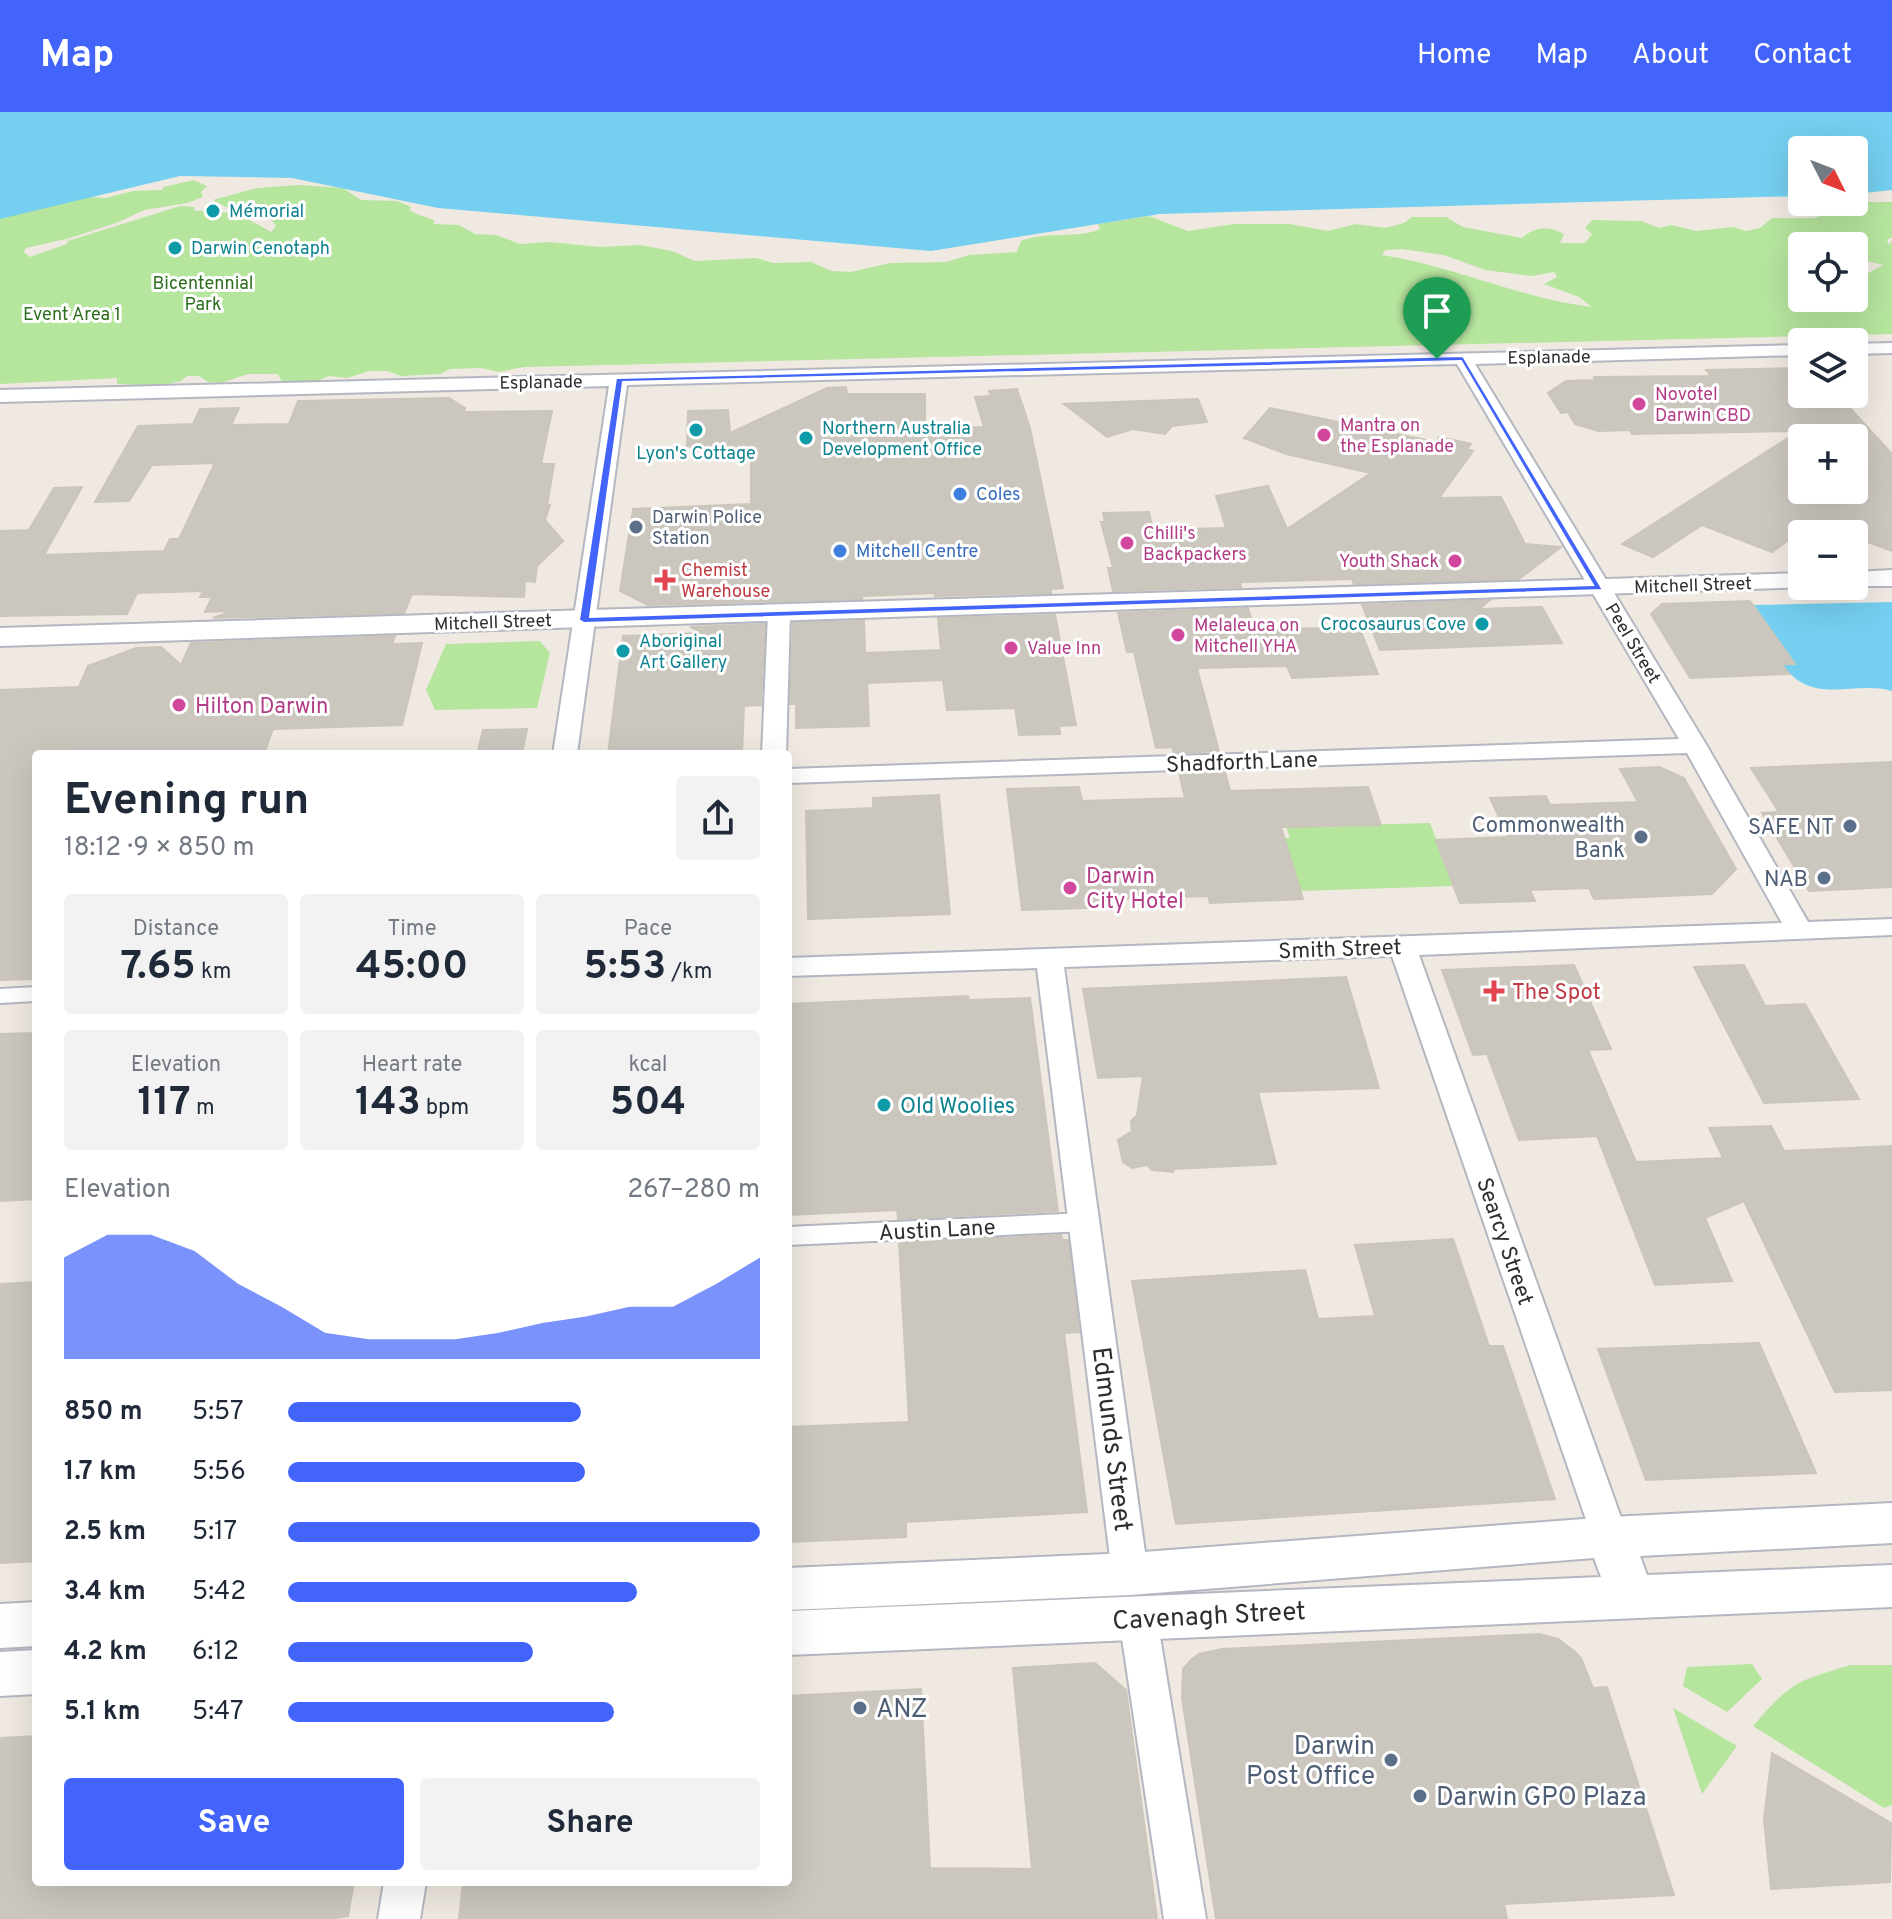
<!DOCTYPE html>
<html lang="en">
<head>
<meta charset="utf-8">
<style>
  body { margin:0; font-family:Overpass,sans-serif; background:#f2f2f3; color:#1f2937; height:100vh; display:flex; flex-direction:column; font-size:30px; white-space:nowrap }
  * { box-sizing:border-box; margin:0 }
  p { font-size:26px; color:#747a83 }
  .icon { flex:none; width:44px; height:44px; fill:none; stroke:currentColor; stroke-width:2; stroke-linecap:round; stroke-linejoin:round }
  .map { position:relative; flex:1; overflow:hidden }
  .drawer { position:absolute; left:32px; top:638px; width:760px; height:1136px; display:flex; flex-direction:column; background:#fff; border-radius:8px; box-shadow:0 8px 32px #0002 }
  .drawer>* { flex:none }
  .needle { width:52px; rotate:132deg }
  .controls { position:absolute; left:1788px; top:24px; display:grid; gap:16px }
  .controls a { display:grid; place-items:center; width:80px; height:80px; border-radius:8px; background:#fff; box-shadow:0 8px 32px #0002; font-size:40px }
  .pin { position:absolute; display:grid; place-items:center; width:68px; height:68px; color:#fff; margin:-82px -34px; border-radius:50% 50% 50% 0; rotate:-45deg; box-shadow:0 0 8px #0007 }
  .pin .icon { rotate:45deg }
  .round { display:grid; place-items:center; flex:none; width:84px; height:84px; border-radius:8px; background:#f2f2f3 }
  .summary { display:flex; align-items:center; justify-content:space-between; height:136px; padding:0 32px }
  h1 { font-size:44px; font-weight:700; line-height:60px }
  .figures { display:grid; grid-template-columns:repeat(3,1fr); gap:12px; height:136px; padding:8px 32px }
  .figures div { display:grid; align-content:center; border-radius:8px; background:#f2f2f3; text-align:center }
  .figures b { font-size:40px; font-weight:700 }
  .figures small { font-size:22px; font-weight:400 }
  .figures p { font-size:22px }
  .chart { height:224px; padding:16px 32px }
  .chart p { display:flex; justify-content:space-between }
  .chart svg { width:100%; height:144px; margin-top:8px; fill:#4264fb; opacity:.7 }
  .button { display:flex; gap:16px; margin-top:auto; padding:16px 32px }
  .button a { flex:1; height:92px; border-radius:8px; background:#4264fb; color:#fff; font-size:32px; font-weight:700; line-height:92px; text-align:center }
  .button a+a { background:#f2f2f3; color:#1f2937 }
  ul { padding:0 32px; list-style:none; font-size:26px }
  li { display:grid; grid-template-columns:128px 96px 1fr; align-items:center; height:60px }
  li i { height:20px; border-radius:10px; background:#4264fb }
  header { display:flex; align-items:center; gap:48px; box-sizing:border-box; height:112px; padding:0 40px; background:#4264fb; color:#fff }
  header strong { font-size:38px }
  nav { display:flex; gap:44px; margin-inline-start:auto; font-size:28px }
  .map>svg:first-child { display:block }
  .green { fill:#b6e59e; fill-rule:evenodd }
  .water { fill:#75cff0 }
  .building { fill:#cbc7bf; stroke:#cbc5ba; stroke-width:2; fill-rule:evenodd }
  .lines { fill:none; stroke-linecap:round; stroke-linejoin:round }
  .pedestrian-casing { stroke:#b4b7c1; stroke-width:4 }
  .minor-casing { stroke:#b4b7c1; stroke-width:4 }
  .tertiary-casing { stroke:#b4b7c1; stroke-width:4 }
  .pedestrian { fill:#fff; fill-rule:evenodd }
  .minor { fill:#fff; fill-rule:evenodd }
  .tertiary { fill:#fff; fill-rule:evenodd }
  .route { fill:#4264fb; stroke:#fff; stroke-width:2; fill-rule:evenodd }
  .culture-dot { fill:#0f9aa8; stroke:#fff; stroke-width:3 }
  .hotel-dot { fill:#d1479c; stroke:#fff; stroke-width:3 }
  .shop-dot { fill:#3f7fe0; stroke:#fff; stroke-width:3 }
  .service-dot { fill:#5c6f8a; stroke:#fff; stroke-width:3 }
  .health-dot { fill:#e0444e; stroke:#fff; stroke-width:3 }
  .labels { text-anchor:middle; stroke-width:6; stroke-linejoin:round; paint-order:stroke }
  .far-culture-label { font-size:18px; fill:#0d838f; stroke:#fff; text-anchor:start }
  .far-park-label { font-size:18px; fill:#2c6e1b; stroke:#fff }
  .far-street-label { font-size:18px; fill:#2e2e2e; stroke:#fff }
  .far-hotel-label { font-size:18px; fill:#b23c85; stroke:#fff; text-anchor:start }
  .far-shop-label { font-size:18px; fill:#366cbe; stroke:#fff; text-anchor:start }
  .far-service-label { font-size:18px; fill:#4e5e75; stroke:#fff; text-anchor:start }
  .far-health-label { font-size:18px; fill:#be3a42; stroke:#fff; text-anchor:start }
  .hotel-label { font-size:22px; fill:#b23c85; stroke:#fff; text-anchor:start }
  .street-label { font-size:22px; fill:#2e2e2e; stroke:#fff }
  .service-label { font-size:22px; fill:#4e5e75; stroke:#fff; text-anchor:end }
  .health-label { font-size:22px; fill:#be3a42; stroke:#fff; text-anchor:start }
  .culture-label { font-size:22px; fill:#0d838f; stroke:#fff; text-anchor:start }
  .near-street-label { font-size:26px; fill:#2e2e2e; stroke:#fff }
  .near-service-label { font-size:26px; fill:#4e5e75; stroke:#fff; text-anchor:start }
</style>
</head>
<body>
<header>
<strong>Map</strong>
<nav><a>Home</a><a>Map</a><a>About</a><a>Contact</a></nav>
</header>
<div class="map">
<svg width="1892" height="1807" viewBox="0 0 1892 1807">
  <rect width="100%" height="100%" fill="#efe9e1"/>
  <g class="green">
    <path d="M194 68 207 74 201 80 203 85 187 91 144 98 119 110 70 126 26 136 24 140 30 145 67 132 68 129 180 94 194 95 195 99C224 96 247 105 271 120L276 114 268 103 226 95 213 88 257 76 299 73 343 76 361 88 397 89 411 95 410 98C417 104 427 104 435 109L433 112 459 113 475 122 496 123 520 132 549 130 599 135 640 133 672 139 695 149 756 146 774 151 811 150 832 159 851 160 890 151 946 150 969 143 1017 140 1021 129C1046 119 1079 127 1100 117L1098 112 1149 104 1188 119 1234 112H1290L1328 119 1356 112 1385 116 1404 111 1412 105H1446L1463 115 1522 126C1535 115 1548 113 1564 122L1560 131H1585L1592 122 1585 116 1592 108 1641 109 1659 116 1671 113 1696 119 1733 115 1746 119 1760 116 1772 106H1815L1854 90H1892V125L1887 128 1889 133 1892 128V222L524 255 498 260 482 256 450 257 441 262 401 264 387 259H369L347 266 329 264 313 271 282 270 278 262H248L221 271 208 270 199 264H187L181 269 159 274 117 272V266L0 272V103L68 84 106 86 133 79 162 78 163 75ZM1802 134H1854V146L1883 153 1865 163 1854 158V186H1802ZM1402 137 1444 143 1485 158 1532 164 1554 160 1557 165 1544 172 1579 185 1592 195C1520 186 1453 154 1382 143L1385 138Z"/>
    <path d="M540 529 550 541 537 596 435 598 426 578 446 532Z"/>
    <path d="M1430 711 1454 774 1300 779 1284 726H1290L1286 715Z"/>
    <path d="M1752 1552 1762 1567 1727 1600 1683 1574 1687 1555Z"/>
    <path d="M1851 1553H1892V1693L1884 1696 1753 1614C1790 1571 1796 1569 1851 1553Z"/>
    <path d="M1673 1596 1737 1634 1702 1682Z"/>
  </g>
  <g class="water">
    <path d="M0 0H1892V78L1854 82V38H1802V84L1160 102 931 139 438 96 292 66 180 64 0 107Z"/>
    <path d="M1892 490V579C1851 568 1812 595 1782 552L1794 551 1754 493Z"/>
  </g>
  <g class="building">
    <path d="M1802 256V282H1837L1892 342V439L1854 425V422H1797L1772 440 1702 413 1653 445 1622 432 1799 319 1632 322 1630 318 1598 319 1575 312 1568 300 1561 301 1548 281 1566 269 1595 268 1594 265 1711 264 1706 258ZM1802 326H1854V378H1802Z"/>
    <path d="M846 275 847 282H925V317L984 315 975 285 991 284 989 279 1017 277 1030 316 1063 476 1051 477V481L935 484V481L862 484V487L648 493 620 479 633 397 751 392V336L691 338 692 335 687 334 688 299 728 298 730 321 827 276Z"/>
    <path d="M449 286 465 296 464 300 552 299 541 352H554L547 394 550 393 545 408 563 429 537 454 535 470 525 469 524 485 412 482 404 501 213 506 233 499 205 500 212 485H200L203 479 137 481 127 502 0 504V419L29 418 54 376 82 375 44 443 164 439 170 427H179L215 351 152 353 129 389 95 390 138 314 193 312 200 297 239 296 231 313 289 312 298 289Z"/>
    <path d="M1198 287 1207 310 1172 314 1165 322 1133 317 1107 325 1064 292Z"/>
    <path d="M1270 296 1436 330 1439 325 1471 332 1467 337 1473 339 1439 386 1501 385 1525 432 1561 435 1519 467 1354 472 1352 467 1240 470 1241 475 1113 479 1108 456H1113L1101 410H1105L1103 401 1149 400 1153 418 1226 416 1216 384 1268 374 1287 417 1371 361 1286 342 1244 326Z"/>
    <path d="M1490 488 1479 497 1542 495 1562 531 1380 538 1362 493Z"/>
    <path d="M1750 489 1795 552H1782L1789 562 1690 566 1651 502 1662 492Z"/>
    <path d="M1248 496 1255 518 1359 515 1378 562 1292 566 1287 554 1197 556 1219 639 1174 641 1172 635 1156 636 1134 540H1127L1118 501Z"/>
    <path d="M1055 503 1076 613 1059 614 1060 622 1019 623 1015 596 947 598 943 568 867 571 869 614 796 616V592H790L793 511 864 509 865 541 941 538 938 506Z"/>
    <path d="M765 512 761 593 744 594 742 642H608L623 524 704 521 690 515Z"/>
    <path d="M395 524 392 532 422 531 402 613 273 617 264 642H36V867L0 868V578L79 575 88 554 136 536 161 535 181 553 191 531Z"/>
    <path d="M527 617 522 642H477L483 618Z"/>
    <path d="M1892 650V775L1809 779 1762 701 1779 700 1751 656Z"/>
    <path d="M1659 655 1684 666 1736 757 1712 782 1594 787 1589 776 1530 778 1535 789 1460 791 1436 728 1508 725 1490 686 1546 684 1550 693 1638 690 1620 657Z"/>
    <path d="M1225 659 1230 679 1368 675 1381 713 1281 715 1303 787 1210 791 1208 784 1116 787 1117 795 1022 798 1007 677 1079 675 1082 689 1185 686 1179 661Z"/>
    <path d="M939 683 950 802 808 807 806 699 873 696V686Z"/>
    <path d="M1574 853 1611 937 1588 938 1636 1050 1723 1046 1709 1016 1771 1014 1784 1039 1892 1034V1278L1835 1280 1744 1089 1705 1106 1732 1169 1655 1173 1597 1024 1519 1028 1487 942 1473 943 1442 858Z"/>
    <path d="M1744 853 1765 894 1805 892 1859 987 1764 991 1694 855Z"/>
    <path d="M1346 865 1379 976 1258 980 1276 1052 1173 1057V1060L1152 1058 1147 1053 1132 1056 1123 1050 1118 1028 1132 1019 1131 1009 1137 1003 1143 964 1098 966 1083 877Z"/>
    <path d="M968 884 969 888 1030 886 1058 1099 898 1107 897 1098 788 1103V892Z"/>
    <path d="M36 921V1087L0 1089V922Z"/>
    <path d="M1061 1123 1062 1128H1068L1079 1220 1064 1221 1087 1400 906 1410V1425L788 1430V1315L909 1310 899 1131Z"/>
    <path d="M1453 1127 1489 1234H1503L1555 1387 1176 1412 1132 1169 1305 1158 1318 1207 1375 1204 1355 1133Z"/>
    <path d="M36 1170V1449L0 1451V1172Z"/>
    <path d="M1759 1231 1816 1361 1646 1368 1598 1237Z"/>
    <path d="M1539 1522 1558 1527 1574 1539 1581 1546 1593 1576 1607 1575 1674 1783 1504 1792 1507 1807H1216L1182 1586 1183 1557 1191 1548 1199 1542 1222 1537Z"/>
    <path d="M1095 1551 1126 1578 1157 1807H459L463 1770H788V1584L921 1577 930 1756 1032 1757 1013 1556Z"/>
    <path d="M36 1624V1770H354L348 1804 329 1807H0V1626Z"/>
    <path d="M1772 1641 1891 1711 1890 1770 1771 1777 1764 1707Z"/>
  </g>
  <g class="lines">
    <g class="pedestrian-casing">
      <g id="pedestrian">
        <path d="M36 875V889L0 891V877Z"/>
        <path d="M1086 1101 1095 1104 1098 1110 1095 1116 1086 1119 788 1133V1115Z"/>
      </g>
    </g>
    <g class="minor-casing">
      <g id="minor">
        <path d="M1892 231V241L1854 242V232Z"/>
        <path d="M1802 233V243L1475 252 1707 634 1808 810 1892 807V823L1419 843 1628 1425 1623 1436 1610 1441 1597 1436 1592 1425 1392 844 1064 855 1148 1462 1143 1473 1130 1478 1117 1473 1112 1462 1037 856 788 864V846L1782 811 1687 641 788 671V657L1679 627 1457 252 627 273 577 642H553L609 274 0 290V278Z"/>
        <path d="M779 495 790 502 786 642H762L768 502Z"/>
        <path d="M1138 1489 1151 1494 1157 1506 1206 1807H1164L1119 1506 1125 1494Z"/>
        <path d="M384 1770H426L420 1807H378Z"/>
      </g>
    </g>
    <g class="tertiary-casing">
      <g id="tertiary">
        <path d="M1892 458V474H1845H1854V460Z"/>
        <path d="M1802 461V474L1812 475 0 534V516Z"/>
        <path d="M1892 1391V1431L1640 1444 1647 1463 1892 1453V1495L788 1543V1499L1601 1465 1594 1446 1130 1483 788 1498V1456L1130 1441 1610 1405Z"/>
        <path d="M36 1490V1534L0 1536V1492Z"/>
        <path d="M36 1538V1582L0 1584V1540Z"/>
      </g>
    </g>
    <use href="#pedestrian" class="pedestrian"/>
    <use href="#minor" class="minor"/>
    <use href="#tertiary" class="tertiary"/>
  </g>
  <path class="route" d="M1463 244 1603 478 584 511 579 508 616 266ZM1461 249 1593 473 590 505 623 270Z"/>
  <g class="culture-dot">
    <circle cx="213" cy="99" r="8"/>
    <circle cx="175" cy="136" r="8"/>
    <circle cx="696" cy="318" r="8"/>
    <circle cx="806" cy="326" r="8"/>
    <circle cx="1482" cy="512" r="8"/>
    <circle cx="623" cy="539" r="8"/>
    <circle cx="884" cy="993" r="8"/>
  </g>
  <g class="hotel-dot">
    <circle cx="1639" cy="292" r="8"/>
    <circle cx="1324" cy="323" r="8"/>
    <circle cx="1127" cy="431" r="8"/>
    <circle cx="1455" cy="449" r="8"/>
    <circle cx="1178" cy="523" r="8"/>
    <circle cx="1011" cy="536" r="8"/>
    <circle cx="179" cy="593" r="8"/>
    <circle cx="1070" cy="776" r="8"/>
  </g>
  <g class="shop-dot">
    <circle cx="960" cy="382" r="8"/>
    <circle cx="840" cy="439" r="8"/>
  </g>
  <g class="service-dot">
    <circle cx="636" cy="415" r="8"/>
    <circle cx="1850" cy="714" r="8"/>
    <circle cx="1641" cy="725" r="8"/>
    <circle cx="1824" cy="766" r="8"/>
    <circle cx="860" cy="1596" r="8"/>
    <circle cx="1391" cy="1648" r="8"/>
    <circle cx="1420" cy="1684" r="8"/>
  </g>
  <g class="health-dot">
    <path d="M661 456h8v8h8v8h-8v8h-8v-8h-8v-8h8z"/>
    <path d="M1490 867h8v8h8v8h-8v8h-8v-8h-8v-8h8z"/>
  </g>
  <g class="labels">
    <g class="far-culture-label">
      <text x="229" y="105">Mémorial</text>
      <text x="191" y="142">Darwin Cenotaph</text>
      <text x="822" y="322">Northern Australia<tspan x="822" dy="21">Development Office</tspan></text>
      <text x="696" y="347" text-anchor="middle">Lyon's Cottage</text>
      <text x="1466" y="518" text-anchor="end">Crocosaurus Cove</text>
      <text x="639" y="535">Aboriginal<tspan x="639" dy="21">Art Gallery</tspan></text>
    </g>
    <g class="far-park-label">
      <text x="203" y="177">Bicentennial<tspan x="203" dy="21">Park</tspan></text>
      <text x="72" y="208">Event Area 1</text>
    </g>
    <g class="far-street-label">
      <text transform="translate(1549 245) rotate(-1)" y="6">Esplanade</text>
      <text transform="translate(541 270) rotate(-1)" y="6">Esplanade</text>
      <text transform="translate(1693 473) rotate(-2)" y="6">Mitchell Street</text>
      <text transform="translate(493 510) rotate(-2)" y="6">Mitchell Street</text>
      <text transform="translate(1633 531) rotate(59)" y="6">Peel Street</text>
    </g>
    <g class="far-hotel-label">
      <text x="1655" y="288">Novotel<tspan x="1655" dy="21">Darwin CBD</tspan></text>
      <text x="1340" y="319">Mantra on<tspan x="1340" dy="21">the Esplanade</tspan></text>
      <text x="1143" y="427">Chilli's<tspan x="1143" dy="21">Backpackers</tspan></text>
      <text x="1439" y="455" text-anchor="end">Youth Shack</text>
      <text x="1194" y="519">Melaleuca on<tspan x="1194" dy="21">Mitchell YHA</tspan></text>
      <text x="1027" y="542">Value Inn</text>
    </g>
    <g class="far-shop-label">
      <text x="976" y="388">Coles</text>
      <text x="856" y="445">Mitchell Centre</text>
    </g>
    <g class="far-service-label">
      <text x="652" y="411">Darwin Police<tspan x="652" dy="21">Station</tspan></text>
    </g>
    <g class="far-health-label">
      <text x="681" y="464">Chemist<tspan x="681" dy="21">Warehouse</tspan></text>
    </g>
    <g class="hotel-label">
      <text x="195" y="601">Hilton Darwin</text>
      <text x="1086" y="771">Darwin<tspan x="1086" dy="25">City Hotel</tspan></text>
    </g>
    <g class="street-label">
      <text transform="translate(1242 649) rotate(-2)" y="8">Shadforth Lane</text>
      <text transform="translate(1340 836) rotate(-2)" y="8">Smith Street</text>
      <text transform="translate(937 1117) rotate(-3)" y="8">Austin Lane</text>
      <text transform="translate(1506 1129) rotate(71)" y="8">Searcy Street</text>
    </g>
    <g class="service-label">
      <text x="1625" y="720">Commonwealth<tspan x="1625" dy="25">Bank</tspan></text>
      <text x="1834" y="722">SAFE NT</text>
      <text x="1808" y="774">NAB</text>
    </g>
    <g class="health-label">
      <text x="1512" y="887">The Spot</text>
    </g>
    <g class="culture-label">
      <text x="900" y="1001">Old Woolies</text>
    </g>
    <g class="near-street-label">
      <text transform="translate(1113 1327) rotate(83)" y="9">Edmunds Street</text>
      <text transform="translate(1209 1503) rotate(-3)" y="9">Cavenagh Street</text>
    </g>
    <g class="near-service-label">
      <text x="876" y="1605">ANZ</text>
      <text x="1375" y="1642" text-anchor="end">Darwin<tspan x="1375" dy="30">Post Office</tspan></text>
      <text x="1436" y="1693">Darwin GPO Plaza</text>
    </g>
  </g>
</svg>
<div class="controls">
<a><svg class="needle" viewBox="-14 -14 28 28"><path d="M0-13l5 13h-10z" fill="#e53935"/><path d="M0 13l5-13h-10z" fill="#747a83"/></svg></a>
<a><svg class="icon" aria-label="locate" viewBox="0 0 24 24"><circle cx="12" cy="12" r="6"/><path d="M12 2v4M12 18v4M2 12h4M18 12h4"/></svg></a>
<a><svg class="icon" aria-label="layers" viewBox="0 0 24 24"><path d="M12 4l9 5-9 5-9-5zM3 14l9 5 9-5"/></svg></a>
<a>+</a>
<a>−</a>
</div>
<div class="pin" style="left:1437px;top:247px;background:#1e9e55"><svg class="icon" aria-label="arrive" viewBox="0 0 24 24"><path d="M6 21V4h12l-3 4 3 4H6"/></svg></div>
<section class="drawer">
<div class="summary"><div><h1>Evening run</h1><p>18:12 · 9 × 850 m</p></div><a class="round"><svg class="icon" aria-label="share" viewBox="0 0 24 24"><path d="M12 15V3M7 8l5-5 5 5M5 13v7h14v-7"/></svg></a></div>
<div class="figures">
<div><p>Distance</p><b>7.65<small> km</small></b></div>
<div><p>Time</p><b>45:00</b></div>
<div><p>Pace</p><b>5:53<small> /km</small></b></div>
</div>
<div class="figures">
<div><p>Elevation</p><b>117<small> m</small></b></div>
<div><p>Heart rate</p><b>143<small> bpm</small></b></div>
<div><p>kcal</p><b>504</b></div>
</div>
<div class="chart"><p><span>Elevation</span>267–280 m</p>
<svg viewBox="0 0 160 44" preserveAspectRatio="none"><path d="M0 44V13L10 6L20 6L30 11L40 21L50 28L60 36L70 38L80 38L90 38L100 36L110 33L120 31L130 28L140 28L150 21L160 13V44z"/></svg>
</div>
<ul>
<li><b>850 m</b>5:57<i style="width:62%"></i></li>
<li><b>1.7 km</b>5:56<i style="width:63%"></i></li>
<li><b>2.5 km</b>5:17<i style="width:100%"></i></li>
<li><b>3.4 km</b>5:42<i style="width:74%"></i></li>
<li><b>4.2 km</b>6:12<i style="width:52%"></i></li>
<li><b>5.1 km</b>5:47<i style="width:69%"></i></li>
</ul>
<div class="button"><a>Save</a><a>Share</a></div>
</section>
</div>
</body>
</html>
